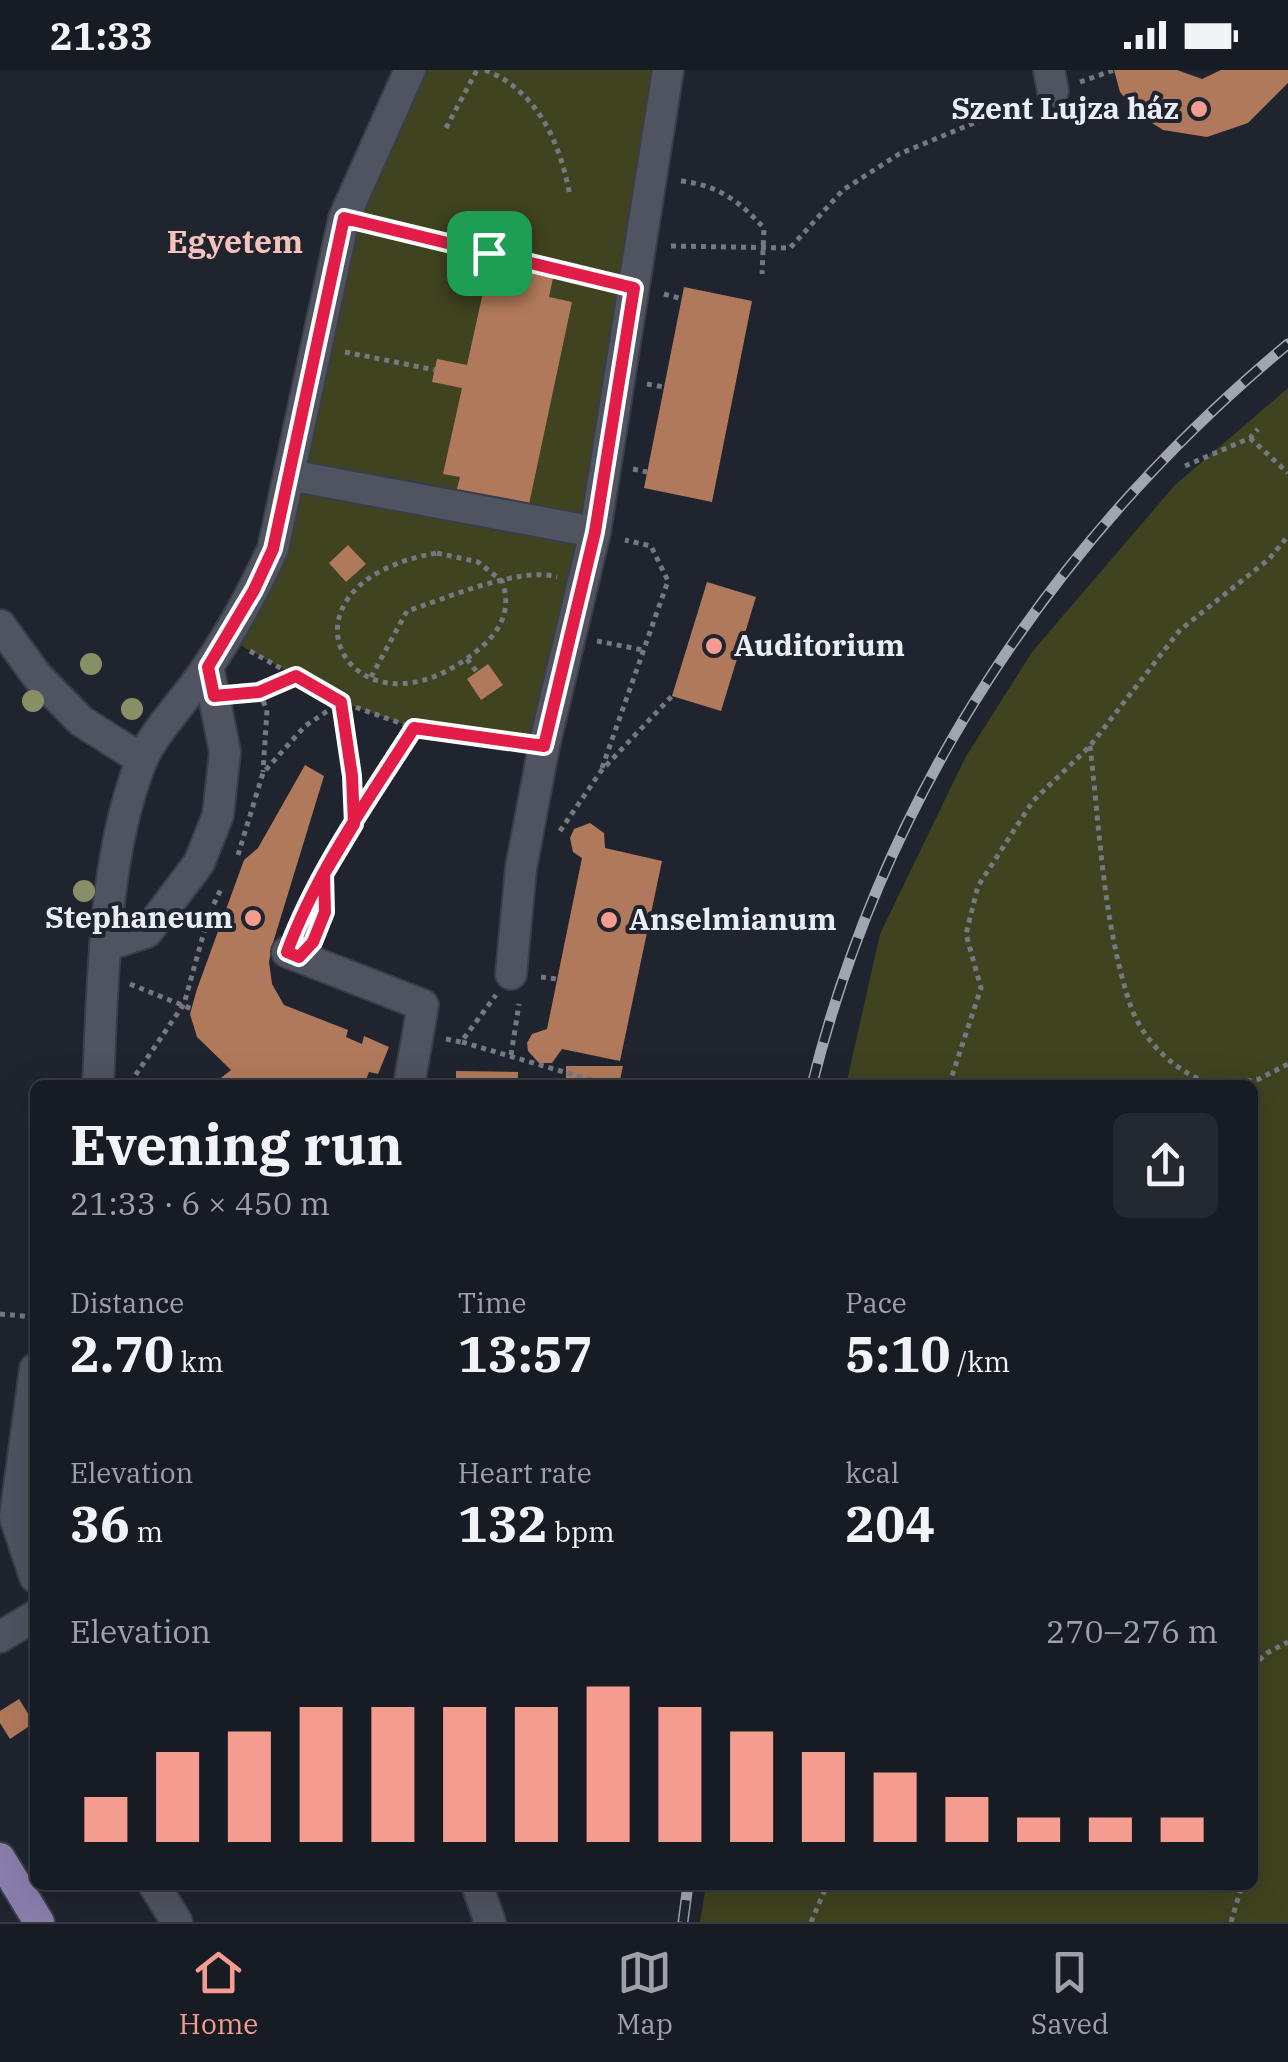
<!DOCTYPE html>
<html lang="en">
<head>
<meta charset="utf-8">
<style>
  body { margin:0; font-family:"IBM Plex Serif",serif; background:#242830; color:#f1f3f6; height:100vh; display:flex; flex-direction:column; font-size:38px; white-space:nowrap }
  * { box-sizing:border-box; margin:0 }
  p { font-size:32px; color:#9ea1a6 }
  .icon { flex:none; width:55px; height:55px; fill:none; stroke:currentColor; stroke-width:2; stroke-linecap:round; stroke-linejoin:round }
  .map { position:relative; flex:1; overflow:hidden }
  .sheet { position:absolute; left:30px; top:1010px; width:1228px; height:810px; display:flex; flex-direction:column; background:#171b23; border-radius:15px; box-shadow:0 10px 40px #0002,0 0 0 2px #363941 }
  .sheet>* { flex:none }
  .pin { position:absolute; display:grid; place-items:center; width:85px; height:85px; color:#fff; margin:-42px; border-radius:20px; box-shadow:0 5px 15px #0006 }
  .round { display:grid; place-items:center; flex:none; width:105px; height:105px; border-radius:15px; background:#242830 }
  .overview { display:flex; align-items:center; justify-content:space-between; height:170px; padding:0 40px }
  h1 { font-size:55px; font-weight:800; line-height:75px }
  .stats { display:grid; grid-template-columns:repeat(3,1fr); gap:15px; height:170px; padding:10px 40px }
  .stats div { display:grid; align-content:center }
  .stats b { font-size:50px; font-weight:800 }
  .stats small { font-size:28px; font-weight:400 }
  .stats p { font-size:28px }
  .chart { height:280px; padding:20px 40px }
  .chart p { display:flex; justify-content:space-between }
  .chart svg { width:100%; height:180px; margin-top:10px; stroke:#f59c90; stroke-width:6 }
  .status { display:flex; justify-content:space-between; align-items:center; height:70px; padding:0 50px; background:#171b23; direction:ltr }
  .status svg { height:28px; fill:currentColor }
  .menu { display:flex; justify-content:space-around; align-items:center; height:140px; border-top:2px solid #363941; background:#171b23; font-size:28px; color:#9ea1a6 }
  .menu a { display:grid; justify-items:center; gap:5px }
  .menu .selected { color:#f59c90 }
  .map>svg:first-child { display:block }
  .green { fill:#3f431f }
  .building { fill:#b1795b }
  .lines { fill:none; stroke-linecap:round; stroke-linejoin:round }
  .minor-casing { stroke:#3a3e48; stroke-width:34 }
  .major-casing { stroke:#3a3e48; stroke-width:34 }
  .path { stroke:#747881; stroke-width:5; stroke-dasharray:5 5; stroke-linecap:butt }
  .minor { stroke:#4f5460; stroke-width:30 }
  .major { stroke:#8a7dad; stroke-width:30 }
  .rail-casing { stroke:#a1a6ae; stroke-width:11 }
  .rail { stroke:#1f242f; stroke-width:8; stroke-dasharray:22; stroke-linecap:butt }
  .tree { fill:#878f64 }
  .route-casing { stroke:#fff; stroke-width:20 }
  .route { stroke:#e11d48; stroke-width:12 }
  .poi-dot { fill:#f59c90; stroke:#1f242f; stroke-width:4 }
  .labels { text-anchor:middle; stroke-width:8; stroke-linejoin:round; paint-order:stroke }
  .poi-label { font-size:30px; font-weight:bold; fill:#e9edf4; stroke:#1f242f; text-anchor:end }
  .neighbourhood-label { font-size:32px; font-weight:bold; fill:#f6c3bc; stroke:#1f242f }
</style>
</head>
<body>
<div class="status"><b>21:33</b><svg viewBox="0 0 49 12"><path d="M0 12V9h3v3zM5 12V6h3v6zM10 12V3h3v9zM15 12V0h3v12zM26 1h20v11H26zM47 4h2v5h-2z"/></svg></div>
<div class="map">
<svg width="1288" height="1852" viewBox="0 0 1288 1852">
  <rect width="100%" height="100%" fill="#1f242f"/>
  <g class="green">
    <path d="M410 0H668L544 676 414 658 341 632 226 567 254 520 344 148Z"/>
    <path d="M1288 318V1852H700L706 1815H1252V1015H846L880 864 965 688 1032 582 1175 415Z"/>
  </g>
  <g class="building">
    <path d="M1114 0H1177L1202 9 1221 0H1288V13L1248 53 1207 67 1163 60 1138 44 1120 22Z"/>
    <path d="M489 195 553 208 549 227 572 232 528 439 456 423 460 407 443 404 462 318 432 312 437 289 467 295Z"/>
    <path d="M684 217 752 231 712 432 644 418Z"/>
    <path d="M348 475 366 494 346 512 329 493Z"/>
    <path d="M707 512 756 527 721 641 672 626Z"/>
    <path d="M488 594 503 615 481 630 467 609Z"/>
    <path d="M305 695 324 706 272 876 269 892 272 914 284 935 348 960 346 967 362 974 364 966 389 977 378 1004 369 1002 364 1015H212L231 1000 197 967 190 944 197 919 244 790 258 778Z"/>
    <path d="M590 753 604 763 605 778 662 791 620 991 562 979 552 993H539L528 981 527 973 532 964 547 959 582 788 573 782 570 768 574 759Z"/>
    <path d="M566 996H623L619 1015H566Z"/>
    <path d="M456 1001 518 1002V1015H456Z"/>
    <path d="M19 1629 34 1653 10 1669 0 1653V1641Z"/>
  </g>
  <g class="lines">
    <g class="minor-casing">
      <g id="minor">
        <path d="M1049 0 1053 21"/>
        <path d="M289 405 595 462"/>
        <path d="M0 555 37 606 81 651 141 689"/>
        <path d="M105 876 147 862 199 793 218 745 225 682 208 597"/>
        <path d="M287 882 423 935 409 1015"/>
        <path d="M511 904 521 798 544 676 595 462 668 0"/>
        <path d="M98 1015C103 913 103 788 141 692 153 662 188 627 206 599 232 561 254 520 273 479L344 148 410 0"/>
        <path d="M35 1299 15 1447 35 1507"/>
        <path d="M0 1567 35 1546"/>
        <path d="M154 1815 177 1852"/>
        <path d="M477 1815 490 1852"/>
      </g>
    </g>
    <g class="major-casing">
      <path id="major" d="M0 1788 39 1852"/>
    </g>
    <g class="path">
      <path d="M485 0C538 21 561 74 570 127"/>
      <path d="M1080 12 1114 0"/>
      <path d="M446 58 477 0"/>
      <path d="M681 111C718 115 739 131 764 158L762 204"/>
      <path d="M372 155 604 211"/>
      <path d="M671 176 790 178 843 120 899 84 1027 31"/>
      <path d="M664 224 682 229"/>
      <path d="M345 282 435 300"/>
      <path d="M647 314 664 317"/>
      <path d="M1250 368 1288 403"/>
      <path d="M1185 396 1250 368 1258 359"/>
      <path d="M633 399 647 402"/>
      <path d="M437 483 478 492 502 511C512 539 501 561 479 579 352 686 257 514 437 483Z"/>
      <path d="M597 571 643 580"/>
      <path d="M250 581 341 632 414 658 515 672"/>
      <path d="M467 589 477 602"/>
      <path d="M371 607 407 541C445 529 519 496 557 507"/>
      <path d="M259 622 267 640 263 702"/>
      <path d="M242 624 259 622 296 607"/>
      <path d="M1090 676C1100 761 1103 852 1130 934 1142 971 1178 1005 1215 1015"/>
      <path d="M602 698 668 511 651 476 625 470"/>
      <path d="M560 761 601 701 672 626"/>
      <path d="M238 785 263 703 305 656 341 632 352 706 353 753"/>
      <path d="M297 855 322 807"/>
      <path d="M317 862 325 842 323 804 414 658"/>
      <path d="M541 907 557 909"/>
      <path d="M130 914 192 939"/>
      <path d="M446 969 461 972 496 925"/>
      <path d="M462 972 608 1015"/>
      <path d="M511 985 519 934"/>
      <path d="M130 1013 184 934 209 844 222 817"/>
      <path d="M949 1015 981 918 966 864 978 816 1033 731 1090 676 1180 560 1269 489 1288 466"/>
      <path d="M1227 1015 1259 1009 1288 994"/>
      <path d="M0 1244 35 1247"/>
      <path d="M1252 1597 1267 1583 1288 1572"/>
      <path d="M1252 1758V1777"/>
      <path d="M811 1852 827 1815"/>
      <path d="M1231 1852 1242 1815"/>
    </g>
    <use href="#minor" class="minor"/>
    <use href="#major" class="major"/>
    <g class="rail-casing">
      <g id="rail">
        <path d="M812 1015C885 721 1056 467 1288 274"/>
        <path d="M683 1852 688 1815"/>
      </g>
    </g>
    <use href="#rail" class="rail"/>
  </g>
  <g class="tree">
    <circle cx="91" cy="594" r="11"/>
    <circle cx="33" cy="631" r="11"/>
    <circle cx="132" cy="639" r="11"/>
    <circle cx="84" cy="821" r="11"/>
  </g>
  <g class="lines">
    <g class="route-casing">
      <path id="route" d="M489 183 344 148 273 479 254 520 208 597 214 626 259 622 296 606 341 632 352 706 354 754 324 804 325 842 313 872 299 887 287 882C317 801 368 730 414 658L544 676 595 462 634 218 489 183"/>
    </g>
    <use href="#route" class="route"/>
  </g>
  <g class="poi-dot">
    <circle cx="1199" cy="39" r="10"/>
    <circle cx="714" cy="576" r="10"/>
    <circle cx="253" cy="848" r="10"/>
    <circle cx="609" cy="850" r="10"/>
  </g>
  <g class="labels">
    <g class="poi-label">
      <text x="1179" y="49">Szent Lujza ház</text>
      <text x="734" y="586" text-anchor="start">Auditorium</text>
      <text x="233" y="858">Stephaneum</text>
      <text x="629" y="860" text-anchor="start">Anselmianum</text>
    </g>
    <g class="neighbourhood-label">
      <text x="235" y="183">Egyetem</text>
    </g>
  </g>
</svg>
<div class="pin" style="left:489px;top:183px;background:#1e9e55"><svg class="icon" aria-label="arrive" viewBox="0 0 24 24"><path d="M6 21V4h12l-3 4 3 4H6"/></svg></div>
<section class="sheet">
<div class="overview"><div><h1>Evening run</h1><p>21:33 · 6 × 450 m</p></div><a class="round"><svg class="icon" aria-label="share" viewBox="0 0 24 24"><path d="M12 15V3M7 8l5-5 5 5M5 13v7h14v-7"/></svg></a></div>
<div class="stats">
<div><p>Distance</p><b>2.70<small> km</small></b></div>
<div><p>Time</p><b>13:57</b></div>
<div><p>Pace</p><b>5:10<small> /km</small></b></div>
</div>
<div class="stats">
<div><p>Elevation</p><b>36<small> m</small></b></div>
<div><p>Heart rate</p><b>132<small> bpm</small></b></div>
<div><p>kcal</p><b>204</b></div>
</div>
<div class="chart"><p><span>Elevation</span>270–276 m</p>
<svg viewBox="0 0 160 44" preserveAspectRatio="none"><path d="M5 44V33M15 44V22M25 44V17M35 44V11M45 44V11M55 44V11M65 44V11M75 44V6M85 44V11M95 44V17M105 44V22M115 44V27M125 44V33M135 44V38M145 44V38M155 44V38"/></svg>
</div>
</section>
</div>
<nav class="menu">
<a class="selected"><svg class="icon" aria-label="home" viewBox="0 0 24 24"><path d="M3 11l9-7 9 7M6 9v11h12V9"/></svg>Home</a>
<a><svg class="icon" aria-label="map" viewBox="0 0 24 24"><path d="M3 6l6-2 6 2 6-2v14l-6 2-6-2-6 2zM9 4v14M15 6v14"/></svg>Map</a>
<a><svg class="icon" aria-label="saved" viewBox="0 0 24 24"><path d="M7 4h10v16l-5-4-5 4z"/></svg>Saved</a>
</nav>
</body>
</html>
